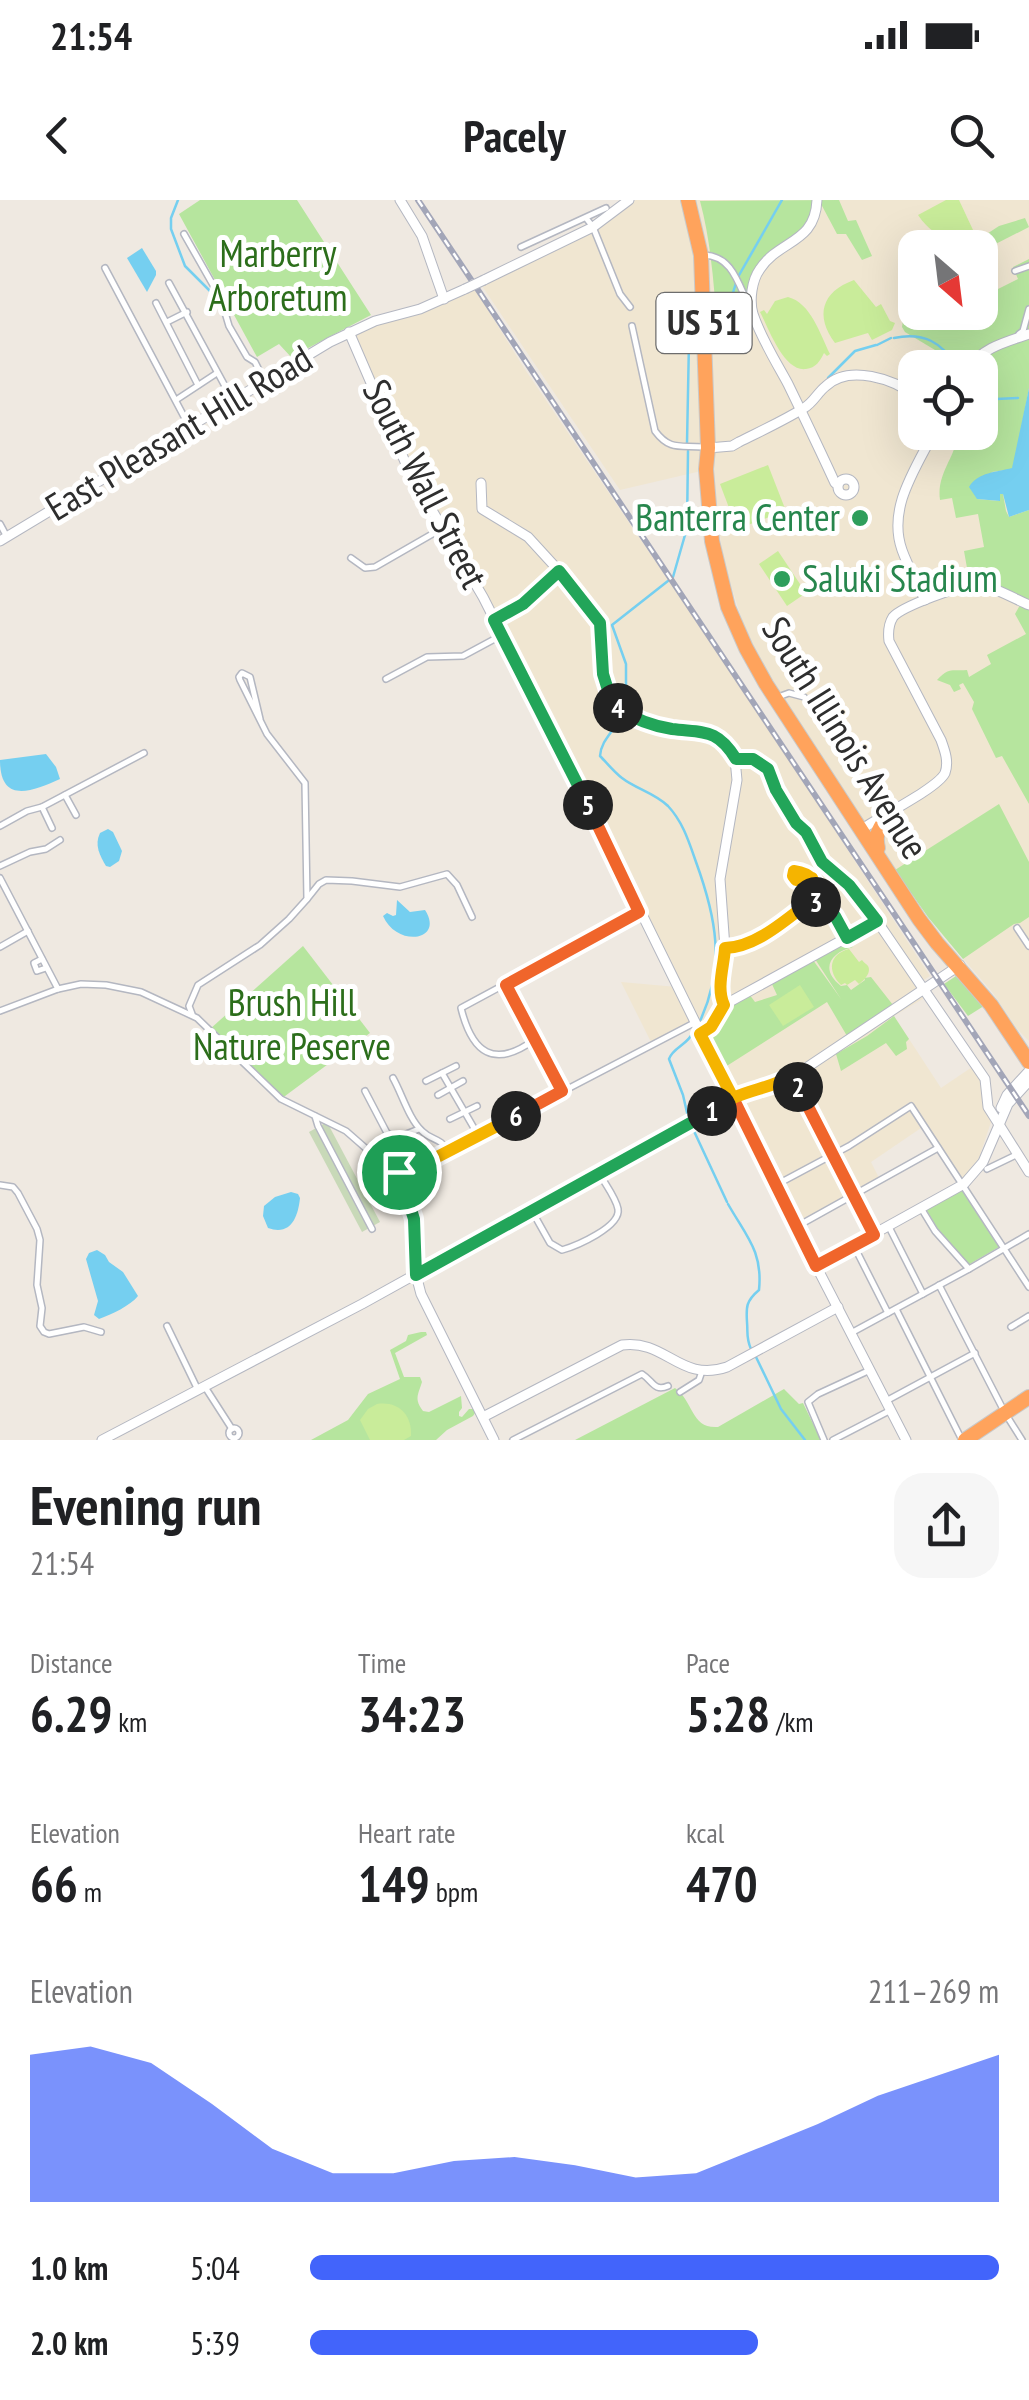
<!DOCTYPE html>
<html lang="en">
<head>
<meta charset="utf-8">
<style>
  body { margin:0; font-family:"PT Sans Narrow",sans-serif; background:#f6f6f6; color:#202124; height:100vh; display:flex; flex-direction:column; font-size:38px; white-space:nowrap }
  * { box-sizing:border-box; margin:0 }
  p { font-size:32px; color:#757577 }
  .icon { flex:none; width:55px; height:55px; fill:none; stroke:currentColor; stroke-width:2; stroke-linecap:round; stroke-linejoin:round }
  .map { position:relative; height:1240px; overflow:hidden }
  .panel { display:flex; flex-direction:column; background:#fff; flex:1 }
  .panel>* { flex:none }
  .needle { width:65px; rotate:152deg }
  .buttons { position:absolute; left:898px; top:30px; display:grid; gap:20px }
  .buttons a { display:grid; place-items:center; width:100px; height:100px; border-radius:20px; background:#fff; box-shadow:0 10px 40px #0002; font-size:50px }
  .pin { position:absolute; display:grid; place-items:center; width:85px; height:85px; color:#fff; margin:-42px; border:5px solid #fff; border-radius:50%; box-shadow:0 2px 10px #0007 }
  .km { position:absolute; width:50px; height:50px; margin:-25px; border-radius:50%; background:#222; color:#fff; font-size:28px; line-height:50px; text-align:center }
  .round { display:grid; place-items:center; flex:none; width:105px; height:105px; border-radius:30px; background:#f6f6f6 }
  .summary { display:flex; align-items:center; justify-content:space-between; height:170px; padding:0 30px }
  h1 { font-size:55px; font-weight:600; line-height:75px }
  .stats { display:grid; grid-template-columns:repeat(3,1fr); gap:15px; height:170px; padding:10px 30px }
  .stats div { display:grid; align-content:center }
  .stats b { font-size:50px; font-weight:600 }
  .stats small { font-size:28px; font-weight:400 }
  .stats p { font-size:28px }
  .chart { height:280px; padding:20px 30px }
  .chart p { display:flex; justify-content:space-between }
  .chart svg { width:100%; height:180px; margin-top:10px; fill:#4264fb; opacity:.7 }
  ul { padding:0 30px; list-style:none; font-size:32px }
  li { display:grid; grid-template-columns:160px 120px 1fr; align-items:center; height:75px }
  li i { height:25px; border-radius:12px; background:#4264fb }
  .status { display:flex; justify-content:space-between; align-items:center; height:70px; padding:0 50px; background:#fff; direction:ltr }
  .status svg { height:28px; fill:currentColor }
  header { display:flex; justify-content:space-between; align-items:center; height:130px; padding:0 30px; background:#fff; font-size:45px; font-weight:600 }
  .map>svg:first-child { display:block }
  .education { fill:#f0e6d1; fill-rule:evenodd }
  .green { fill:#b6e59e }
  .cemetery { fill:#c8d9b8 }
  .pitch { fill:#c9ec9a }
  .water { fill:#75cff0 }
  .lines { fill:none; stroke-linecap:round; stroke-linejoin:round }
  .stream { stroke:#75cff0; stroke-width:2.5 }
  .street-casing { stroke:#b4b7c1; stroke-width:8 }
  .secondary-casing { stroke:#b4b7c1; stroke-width:11 }
  .highway-casing { stroke:#c9c9c9; stroke-width:16 }
  .street { stroke:#fff; stroke-width:5 }
  .secondary { stroke:#fff; stroke-width:9 }
  .highway { stroke:#ffa35c; stroke-width:14 }
  .rail-casing { stroke:#a3a6b8; stroke-width:6 }
  .rail { stroke:#fff; stroke-width:2.5; stroke-dasharray:8; stroke-linecap:butt }
  .secondary-bridge-casing { stroke:#b4b7c1; stroke-width:11; stroke-linecap:butt }
  .secondary-bridge { stroke:#fff; stroke-width:9 }
  .split-1-casing { stroke:#fff; stroke-width:20 }
  .split-2-casing { stroke:#fff; stroke-width:20 }
  .split-3-casing { stroke:#fff; stroke-width:20 }
  .split-4-casing { stroke:#fff; stroke-width:20 }
  .split-5-casing { stroke:#fff; stroke-width:20 }
  .split-6-casing { stroke:#fff; stroke-width:20 }
  .split-7-casing { stroke:#fff; stroke-width:20 }
  .split-1 { stroke:#22a559; stroke-width:12 }
  .split-2 { stroke:#f0652b; stroke-width:12 }
  .split-3 { stroke:#f5b400; stroke-width:12 }
  .split-4 { stroke:#22a559; stroke-width:12 }
  .split-5 { stroke:#22a559; stroke-width:12 }
  .split-6 { stroke:#f0652b; stroke-width:12 }
  .split-7 { stroke:#f5b400; stroke-width:12 }
  .leisure-dot { fill:#2e9e5b; stroke:#fff; stroke-width:4 }
  .labels { text-anchor:middle; stroke-width:10; stroke-linejoin:round; paint-order:stroke }
  .shield { fill:#fff; stroke:#6d6d6d; stroke-width:2.5 }
  .shield-label { font-size:35px; font-weight:bold; fill:#2e2e2e }
  .park-label { font-size:38px; fill:#2c6e1b; stroke:#fff }
  .street-label { font-size:38px; fill:#2e2e2e; stroke:#fff }
  .leisure-label { font-size:38px; fill:#27864d; stroke:#fff; text-anchor:end }
</style>
</head>
<body>
<div class="status"><b>21:54</b><svg viewBox="0 0 49 12"><path d="M0 12V9h3v3zM5 12V6h3v6zM10 12V3h3v9zM15 12V0h3v12zM26 1h20v11H26zM47 4h2v5h-2z"/></svg></div>
<header><svg class="icon" aria-label="back" viewBox="0 0 24 24"><path d="M15 5l-7 7 7 7"/></svg>Pacely<svg class="icon" aria-label="search" viewBox="0 0 24 24"><circle cx="10" cy="10" r="6"/><path d="M15 15l6 6"/></svg></header>
<div class="map">
<svg width="1029" height="1240" viewBox="0 0 1029 1240">
  <rect width="100%" height="100%" fill="#efe9e1"/>
  <g class="education">
    <path d="M636 0H1029V841L1017 829 993 793 941 733 905 685 878 642 793 517 758 456 742 420 724 363 717 316 714 268 620 290 482 86 589 34ZM915 48H980V112H915ZM915 168H980V232H915Z"/>
    <path d="M475 89 524 168 753 505 930 776 922 781 931 794 894 816 941 888 975 865 985 879 986 901 984 910 993 916 979 958 962 981 924 926 871 962 879 978 799 1023 747 916 695 818 651 842 621 782 677 787 539 498 479 380 418 279 356 138 357 134 379 124 408 117 445 104Z"/>
  </g>
  <g class="green">
    <path d="M200 0H297L371 115 291 157 279 144 257 157 179 14Z"/>
    <path d="M839 0 848 21 856 20 872 56 862 60 846 34H837L821 4H818L816 16 760 69 749 105 718 136C714 90 712 46 700 1Z"/>
    <path d="M1025 18 1029 27 980 52V48L967 47 999 26Z"/>
    <path d="M1029 59V188L1014 265 1012 269 992 272 977 299 999 301 1000 294H1003L1006 311 1009 317 1029 310V400L970 381 946 386 949 372 967 368 964 351 984 347 978 314 956 318 952 298 940 300C936 272 958 255 957 233L980 232V168L946 167 935 150 905 132 902 127 906 101 915 106V112H980V98L1018 79 1013 67Z"/>
    <path d="M1020 405 1029 409V604L1002 556 996 558 972 509 974 502 963 483 959 485 961 489 954 492 950 485 937 480C949 467 951 471 967 470L969 477 991 464 987 455 1026 434 1015 414Z"/>
    <path d="M999 604 1029 662V717L1020 723 1014 724 963 759 928 717 895 670Z"/>
    <path d="M846 742 853 747C831 752 819 769 841 786L847 785 851 790 865 780 864 778 871 777 893 805 847 836 827 802 722 869 705 836 722 811 749 794 755 802 777 795 771 782 813 760 841 799 815 759Z"/>
    <path d="M303 746 370 833 281 899 210 829Z"/>
    <path d="M956 776H961L987 804 968 816 944 784Z"/>
    <path d="M894 816 909 839 906 842 907 849 896 856 886 843 841 871 836 854 867 836Z"/>
    <path d="M961 989 999 1047 968 1065 939 1031 926 1009Z"/>
    <path d="M421 1132H426L427 1135 395 1153 404 1177H420L422 1182C418 1195 414 1199 423 1211L429 1212 461 1196 462 1208 459 1212V1216L462 1217 469 1209H473L475 1213 473 1216 447 1230 436 1240H311L348 1220 368 1194 400 1179 390 1150 406 1141 408 1135Z"/>
    <path d="M675 1188C694 1202 691 1229 718 1227L784 1189 799 1204 803 1203 821 1240H575Z"/>
  </g>
  <path class="cemetery" d="M327 922 380 1022 362 1032 309 932Z"/>
  <g class="pitch">
    <path d="M946 0H959L973 30C949 42 934 38 918 15Z"/>
    <path d="M854 80 876 107 881 104 890 121 895 123 892 130 872 140 868 133 835 143C815 116 821 92 854 80Z"/>
    <path d="M788 97C811 103 820 134 830 154L827 156 824 153C820 161 816 168 806 169 784 172 769 129 760 112L764 110 767 114 775 101Z"/>
    <path d="M768 265 786 311 737 329 720 284Z"/>
    <path d="M778 351 806 393 787 406 759 364Z"/>
    <path d="M849 749 859 762 862 760C864 763 867 764 868 766 872 773 863 781 859 784L855 780 847 785 845 783 841 785C827 771 829 754 849 749Z"/>
    <path d="M800 785 814 807 783 826 769 805Z"/>
    <path d="M377 1204C399 1201 412 1215 411 1236L404 1240H370L360 1220 368 1209Z"/>
  </g>
  <g class="water">
    <path d="M142 48 156 71V75L147 92 127 58Z"/>
    <path d="M1029 188V310L1009 317 1003 294H1000V301L977 299 969 287C978 272 997 272 1012 268Z"/>
    <path d="M46 554 56 567 60 579C31 592 0 604 0 560Z"/>
    <path d="M108 629 113 632 122 651 119 661 110 667 106 666C100 656 94 645 100 633Z"/>
    <path d="M397 700 410 712 425 710C445 741 397 748 383 716L387 713 393 716 396 715Z"/>
    <path d="M291 992 298 994 300 998C298 1017 291 1036 268 1028L263 1016 264 1006 275 997Z"/>
    <path d="M97 1050 105 1055 109 1062 123 1072 138 1096C130 1106 112 1114 99 1119L94 1115 98 1101 86 1059 89 1053Z"/>
  </g>
  <g class="lines">
    <g class="stream">
      <path d="M178 0 171 18V29L185 66 210 91"/>
      <path d="M738 77 782 0"/>
      <path d="M716 127 727 112 736 83"/>
      <path d="M894 138C924 132 942 142 958 168"/>
      <path d="M877 145 891 138"/>
      <path d="M828 178 855 151 876 145"/>
      <path d="M980 187 996 199 1018 198"/>
      <path d="M687 243 689 141 696 136"/>
      <path d="M624 507 626 501V464L612 425 673 377 687 328 688 251"/>
      <path d="M622 514C616 530 601 539 600 556 607 563 614 572 622 578 636 589 655 593 668 606 683 622 689 642 696 662 716 717 726 765 700 821"/>
      <path d="M688 917 683 895 669 859C673 847 688 845 693 832"/>
      <path d="M693 929 727 1002"/>
      <path d="M728 1004C746 1036 763 1051 759 1090 746 1101 746 1107 747 1122 748 1134 746 1138 751 1149"/>
      <path d="M756 1157 781 1209 805 1240"/>
    </g>
    <g class="street-casing">
      <g id="street">
        <path d="M586 18 593 27 620 94 630 107"/>
        <path d="M184 34 221 99 229 126 247 157 255 162 264 180"/>
        <path d="M521 47 606 8"/>
        <path d="M704 55C732 56 738 83 749 106"/>
        <path d="M105 68 189 226"/>
        <path d="M1015 71 1029 66"/>
        <path d="M169 83 232 199"/>
        <path d="M156 103 198 185"/>
        <path d="M167 122 187 112"/>
        <path d="M632 126 655 231C670 251 680 245 703 247"/>
        <path d="M1019 134 1023 131 1029 109"/>
        <path d="M176 200 217 173"/>
        <path d="M0 324 7 337"/>
        <path d="M351 358 365 368 375 367 441 329"/>
        <path d="M386 479 427 457 463 456 502 435"/>
        <path d="M778 497 789 493 804 497"/>
        <path d="M65 595 76 615"/>
        <path d="M42 607 52 628"/>
        <path d="M0 626 27 611 42 607 144 553"/>
        <path d="M0 666 30 652 46 649 60 640"/>
        <path d="M0 678 58 789"/>
        <path d="M307 699 319 684 326 680 352 681 400 687 447 674 457 685 472 717"/>
        <path d="M814 700 835 716 847 738"/>
        <path d="M1017 728 1029 746"/>
        <path d="M0 747 28 731"/>
        <path d="M42 759 34 763 37 771 46 768"/>
        <path d="M506 785 563 891"/>
        <path d="M0 811 58 789 81 784 106 785 141 792 197 818 281 899 346 931 386 966 405 972 418 967 694 823"/>
        <path d="M192 814 189 806 198 785 260 745 289 719 307 699 305 583 267 534 240 480 239 477 242 473 250 477 260 519"/>
        <path d="M534 840C494 869 472 853 461 808L639 712"/>
        <path d="M442 873 478 935"/>
        <path d="M793 876 873 1034"/>
        <path d="M393 878C402 894 409 919 422 931 432 941 440 937 448 951"/>
        <path d="M426 881 456 866"/>
        <path d="M365 891 387 933 396 938 419 929"/>
        <path d="M438 895 463 881"/>
        <path d="M315 916 318 926 372 1029"/>
        <path d="M450 919 477 906"/>
        <path d="M987 969 1016 955"/>
        <path d="M0 985 13 987 18 993 37 1029 40 1040 37 1085 42 1108 40 1126 44 1132 49 1134 84 1127 101 1132"/>
        <path d="M776 985 849 946 911 906 1029 1087"/>
        <path d="M921 1008 935 1031 969 1069"/>
        <path d="M532 1011 550 1043 562 1050C576 1046 621 1027 618 1009 616 998 605 984 599 973"/>
        <path d="M796 1027 938 948"/>
        <path d="M889 1027 923 1094"/>
        <path d="M854 1046 888 1113"/>
        <path d="M939 1085 1005 1213 1022 1240"/>
        <path d="M896 1109 962 1240"/>
        <path d="M167 1126 198 1190"/>
        <path d="M1011 1127 1029 1116"/>
        <path d="M851 1133 969 1069 1029 1034"/>
        <path d="M205 1187 232 1229"/>
        <path d="M680 1192 699 1180 702 1171"/>
        <path d="M886 1201 975 1153"/>
        <circle cx="234" cy="1233" r="5"/>
        <path d="M513 1240 642 1174C653 1181 654 1192 668 1186"/>
        <path d="M824 1240 808 1202 818 1194 870 1170"/>
        <path d="M833 1240 891 1210"/>
      </g>
    </g>
    <g class="secondary-casing">
      <g id="secondary">
        <path d="M400 0 422 36 444 99"/>
        <path d="M817 0C815 44 780 39 760 69 752 80 749 100 753 114 761 138 776 162 788 184 804 217 820 250 835 283L838 284"/>
        <path d="M484 80 593 27 629 0"/>
        <path d="M349 132 409 271 483 397 570 568 796 1027 906 1240"/>
        <path d="M969 168C983 147 1006 142 1029 134"/>
        <path d="M708 248 732 246 739 242C761 231 783 221 804 208 814 202 817 193 826 186 849 164 894 179 915 196"/>
        <circle cx="846" cy="287" r="8"/>
        <path d="M481 283 482 309 528 337 571 384 600 423 603 474 607 490 618 508 634 518 660 526 709 533 726 545 735 559 737 580 720 679 725 748 720 796 724 805 711 827 700 834"/>
        <path d="M0 341 330 142 375 121 420 109 465 89"/>
        <path d="M925 400C918 384 908 367 902 350 887 308 916 268 934 232"/>
        <path d="M494 420 523 404 559 371"/>
        <path d="M735 559H753L768 569 776 590 796 623 806 633 822 662 849 685 877 721 985 879 988 907 1029 972"/>
        <path d="M862 629C879 617 938 588 945 573 949 562 945 551 941 540L889 441C888 433 888 425 893 417 901 407 962 384 976 385 993 386 1013 398 1029 405"/>
        <path d="M725 748C752 746 770 731 790 715 799 708 809 704 816 695 817 681 807 667 793 673L796 680 810 677"/>
        <path d="M724 805 877 721"/>
        <path d="M1001 908 1007 895 1029 871"/>
        <path d="M399 972 414 1019 416 1075 421 1094 494 1240"/>
        <path d="M816 1066 964 984 983 962 1008 904 1029 881"/>
        <path d="M483 1217 622 1145C666 1139 680 1183 727 1167L838 1107"/>
        <path d="M102 1240 362 1104 737 896 772 887 797 874 960 765"/>
      </g>
    </g>
    <g class="highway-casing">
      <g id="highway">
        <path d="M688 0 701 55 708 248 706 269 712 341 728 407 746 448 766 484 919 719 937 743 991 805 1029 862"/>
        <path d="M878 648C875 636 878 630 885 620"/>
        <path d="M965 1240 1029 1197"/>
      </g>
    </g>
    <use href="#street" class="street"/>
    <use href="#secondary" class="secondary"/>
    <use href="#highway" class="highway"/>
    <g class="rail-casing">
      <path id="rail" d="M418 0 1029 916"/>
    </g>
    <use href="#rail" class="rail"/>
    <g class="secondary-bridge-casing">
      <path id="secondary-bridge" d="M465 89 484 80"/>
    </g>
    <use href="#secondary-bridge" class="secondary-bridge"/>
  </g>
  <g class="lines">
    <g class="split-1-casing">
      <path id="split-1" d="M399 972 414 1019 416 1075 712 911"/>
    </g>
    <g class="split-2-casing">
      <path id="split-2" d="M712 911 733 898 816 1066 874 1035 798 887"/>
    </g>
    <g class="split-3-casing">
      <path id="split-3" d="M798 887 792 876C773 887 753 889 733 898L700 834 711 827 724 805C716 788 724 766 725 748 757 747 788 718 813 699L816 687 812 678 796 680 793 676 794 671C810 673 821 683 813 699L816 702"/>
    </g>
    <g class="split-4-casing">
      <path id="split-4" d="M618 508C634 519 653 526 672 529 704 533 717 528 736 559H753L768 569 776 590 796 623 806 632 822 662 849 685 877 721 847 738 835 716 816 702"/>
    </g>
    <g class="split-5-casing">
      <path id="split-5" d="M588 605 494 420 523 404 559 371 600 423 603 474 608 490 618 508"/>
    </g>
    <g class="split-6-casing">
      <path id="split-6" d="M516 916 562 891 506 785 639 712 588 605"/>
    </g>
    <g class="split-7-casing">
      <path id="split-7" d="M399 972 418 967 516 916"/>
    </g>
    <use href="#split-1" class="split-1"/>
    <use href="#split-2" class="split-2"/>
    <use href="#split-3" class="split-3"/>
    <use href="#split-4" class="split-4"/>
    <use href="#split-5" class="split-5"/>
    <use href="#split-6" class="split-6"/>
    <use href="#split-7" class="split-7"/>
  </g>
  <g class="leisure-dot">
    <circle cx="860" cy="318" r="10"/>
    <circle cx="782" cy="379" r="10"/>
  </g>
  <g class="labels">
    <rect class="shield" x="656.5" y="93" width="95" height="60" rx="8"/>
    <g class="shield-label">
      <text x="704" y="135">US 51</text>
    </g>
    <g class="park-label">
      <text x="278" y="67">Marberry<tspan x="278" dy="44">Arboretum</tspan></text>
      <text x="292" y="816">Brush Hill<tspan x="292" dy="44">Nature Peserve</tspan></text>
    </g>
    <g class="street-label">
      <text transform="translate(179 233) rotate(-31)" y="13">East Pleasant Hill Road</text>
      <text transform="translate(425 284) rotate(63)" y="13">South Wall Street</text>
      <text transform="translate(845 538) rotate(58)" y="13">South Illinois Avenue</text>
    </g>
    <g class="leisure-label">
      <text x="840" y="331">Banterra Center</text>
      <text x="802" y="392" text-anchor="start">Saluki Stadium</text>
    </g>
  </g>
</svg>
<div class="buttons">
<a><svg class="needle" viewBox="-14 -14 28 28"><path d="M0-13l5 13h-10z" fill="#e53935"/><path d="M0 13l5-13h-10z" fill="#757577"/></svg></a>
<a><svg class="icon" aria-label="locate" viewBox="0 0 24 24"><circle cx="12" cy="12" r="6"/><path d="M12 2v4M12 18v4M2 12h4M18 12h4"/></svg></a>
</div>
<div class="pin" style="left:399px;top:972px;background:#1e9e55"><svg class="icon" aria-label="arrive" viewBox="0 0 24 24"><path d="M6 21V4h12l-3 4 3 4H6"/></svg></div>
<b class="km" style="left:712px;top:911px">1</b>
<b class="km" style="left:798px;top:887px">2</b>
<b class="km" style="left:816px;top:702px">3</b>
<b class="km" style="left:618px;top:508px">4</b>
<b class="km" style="left:588px;top:605px">5</b>
<b class="km" style="left:516px;top:916px">6</b>
</div>
<section class="panel">
<div class="summary"><div><h1>Evening run</h1><p>21:54</p></div><a class="round"><svg class="icon" aria-label="share" viewBox="0 0 24 24"><path d="M12 15V3M7 8l5-5 5 5M5 13v7h14v-7"/></svg></a></div>
<div class="stats">
<div><p>Distance</p><b>6.29<small> km</small></b></div>
<div><p>Time</p><b>34:23</b></div>
<div><p>Pace</p><b>5:28<small> /km</small></b></div>
</div>
<div class="stats">
<div><p>Elevation</p><b>66<small> m</small></b></div>
<div><p>Heart rate</p><b>149<small> bpm</small></b></div>
<div><p>kcal</p><b>470</b></div>
</div>
<div class="chart"><p><span>Elevation</span>211–269 m</p>
<svg viewBox="0 0 160 44" preserveAspectRatio="none"><path d="M0 44V8L10 6L20 10L30 20L40 31L50 37L60 37L70 34L80 33L90 35L100 38L110 37L120 31L130 25L140 18L150 13L160 8V44z"/></svg>
</div>
<ul>
<li><b>1.0 km</b>5:04<i style="width:100%"></i></li>
<li><b>2.0 km</b>5:39<i style="width:65%"></i></li>
</ul>
</section>
</body>
</html>
